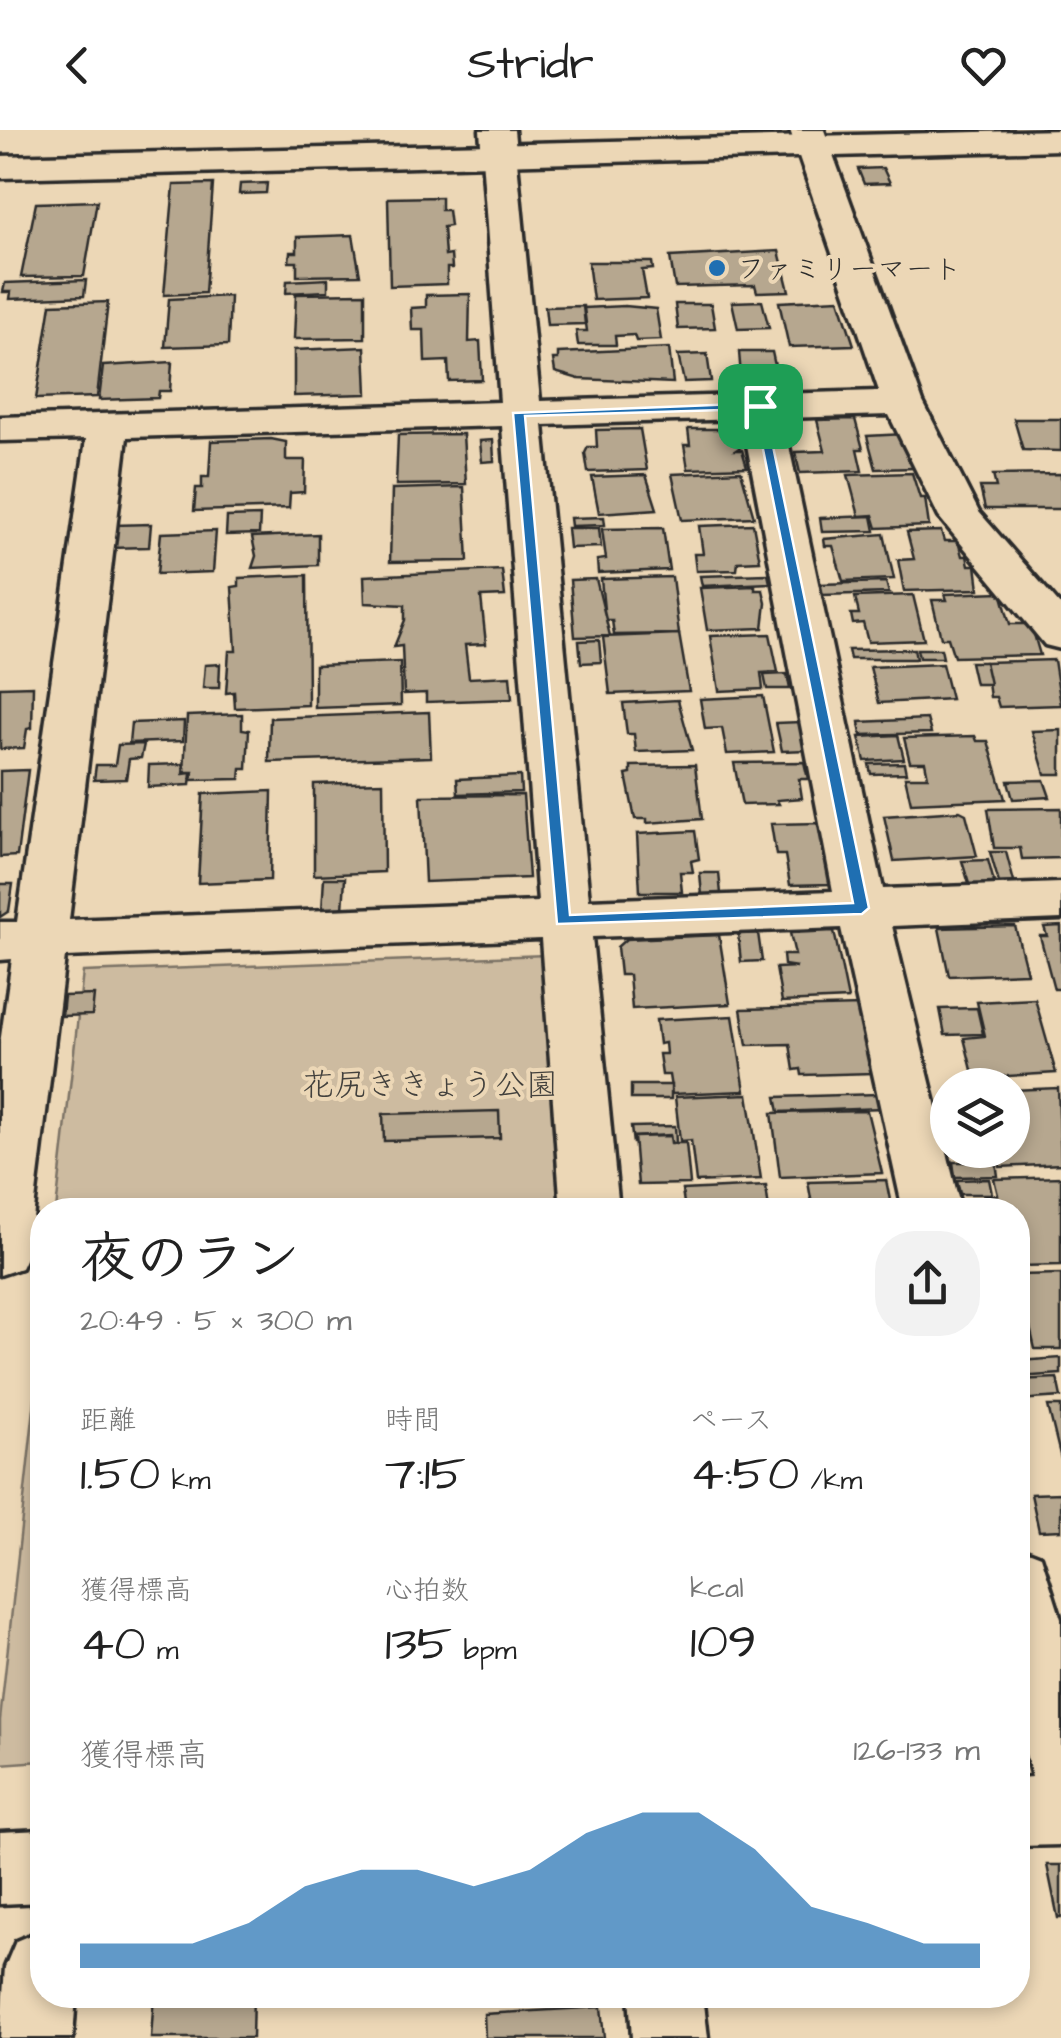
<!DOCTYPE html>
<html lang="ja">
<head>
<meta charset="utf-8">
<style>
  body { margin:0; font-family:"Architects Daughter","Klee One",sans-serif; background:#f2f2f2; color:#222; height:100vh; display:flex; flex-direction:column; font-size:38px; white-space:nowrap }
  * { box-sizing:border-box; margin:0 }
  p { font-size:32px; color:#767676 }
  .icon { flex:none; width:55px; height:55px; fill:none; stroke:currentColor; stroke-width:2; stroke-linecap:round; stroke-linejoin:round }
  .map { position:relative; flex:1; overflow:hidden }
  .side { position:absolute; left:30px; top:1068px; width:1000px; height:810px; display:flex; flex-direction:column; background:#fff; border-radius:40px; box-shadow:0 5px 15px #0003 }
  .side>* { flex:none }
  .tools { position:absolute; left:930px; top:938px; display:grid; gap:20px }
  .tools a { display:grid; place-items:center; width:100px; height:100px; border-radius:50%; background:#fff; box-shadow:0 5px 15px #0003; font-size:50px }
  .pin { position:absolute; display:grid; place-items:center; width:85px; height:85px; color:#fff; margin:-42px; border-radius:20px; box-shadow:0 5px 15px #0006 }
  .round { display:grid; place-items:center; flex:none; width:105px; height:105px; border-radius:40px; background:#f2f2f2 }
  .headline { display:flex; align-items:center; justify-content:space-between; height:170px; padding:0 50px }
  h1 { font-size:55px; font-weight:600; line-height:75px }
  .figures { display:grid; grid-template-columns:repeat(3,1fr); gap:15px; height:170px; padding:10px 50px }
  .figures div { display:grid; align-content:center }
  .figures b { font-size:50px; font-weight:600 }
  .figures small { font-size:28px; font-weight:400 }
  .figures p { font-size:28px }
  .chart { height:280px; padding:20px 50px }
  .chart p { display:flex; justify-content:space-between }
  .chart svg { width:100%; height:180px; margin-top:10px; fill:#1f6fb2; opacity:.7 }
  header { display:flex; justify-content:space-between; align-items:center; height:130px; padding:0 50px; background:#fff; font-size:45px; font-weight:600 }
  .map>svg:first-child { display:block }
  .green { fill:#cdbba0; stroke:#7c7366; stroke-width:2.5 }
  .building { fill:#b6a78f; stroke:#2b2b2b; stroke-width:2.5 }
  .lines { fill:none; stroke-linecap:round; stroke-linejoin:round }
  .minor-casing { stroke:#2b2b2b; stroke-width:7 }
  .major-casing { stroke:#2b2b2b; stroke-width:7 }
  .minor { fill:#ecd7b6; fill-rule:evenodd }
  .major { fill:#ecd7b6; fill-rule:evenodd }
  .route { fill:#1f6fb2; stroke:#fff; stroke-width:2.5; fill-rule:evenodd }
  .poi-dot { fill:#1f6fb2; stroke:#ecd7b6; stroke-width:4 }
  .labels { text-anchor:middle; stroke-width:8; stroke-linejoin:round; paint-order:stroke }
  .far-poi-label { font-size:28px; fill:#2b2b2b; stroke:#ecd7b6; text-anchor:start }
  .park-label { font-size:32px; fill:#43413d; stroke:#ecd7b6 }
</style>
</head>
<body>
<header><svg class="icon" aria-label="back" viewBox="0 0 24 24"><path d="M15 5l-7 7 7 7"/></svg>Stridr<svg class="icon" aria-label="heart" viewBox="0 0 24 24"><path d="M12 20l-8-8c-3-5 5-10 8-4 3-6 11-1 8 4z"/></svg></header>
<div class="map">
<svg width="1061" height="1908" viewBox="0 0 1061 1908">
  <rect width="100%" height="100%" fill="#ecd7b6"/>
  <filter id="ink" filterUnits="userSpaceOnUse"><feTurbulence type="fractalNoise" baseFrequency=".01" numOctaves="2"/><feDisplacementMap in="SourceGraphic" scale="20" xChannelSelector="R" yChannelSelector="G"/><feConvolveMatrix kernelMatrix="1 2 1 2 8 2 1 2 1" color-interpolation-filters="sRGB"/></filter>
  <g filter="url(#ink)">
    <g class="green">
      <path d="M547 825 567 1080H56L83 842Z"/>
      <path d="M42 1205V1631L0 1634V1590Z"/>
    </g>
    <g class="building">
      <path d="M883 38 890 53 864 54 858 39Z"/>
      <path d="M267 53 266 63 239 64 240 54Z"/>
      <path d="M213 54 205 163 164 165 174 55Z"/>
      <path d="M441 67V80H448L450 96 443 97 445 126 451 125 452 138H447V154L390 156 388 68Z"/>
      <path d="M97 71 84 146 21 147 36 73Z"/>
      <path d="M353 105 360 145 297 146V132H289L290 122H297V107Z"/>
      <path d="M779 121 789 161 757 162 755 155 675 157 670 127Z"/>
      <path d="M588 132H652L653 139 642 140 647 168 593 170Z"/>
      <path d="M328 149V161L286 163 287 151Z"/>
      <path d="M86 150 84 166 10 169 11 162H3L5 153Z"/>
      <path d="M365 163V208L294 209 296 164Z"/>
      <path d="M470 164 469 212 480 211 482 250 449 251 448 231 425 232 424 200H412L411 178 426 177V165Z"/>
      <path d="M230 166 228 215 165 217 169 169Z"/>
      <path d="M839 169 854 215 789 217 779 172Z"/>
      <path d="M762 171 769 198 738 199 732 172Z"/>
      <path d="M108 172 97 267 36 269 51 174Z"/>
      <path d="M675 174H711L715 198 678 199Z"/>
      <path d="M583 176 585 194 547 195 545 177Z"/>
      <path d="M625 176 656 179 661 210 636 211 634 205 615 206 616 215H578L576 201H587L584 178Z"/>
      <path d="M365 217 367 264 294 266V220Z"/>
      <path d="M669 218 673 253 579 249 555 242 553 229H558V223Z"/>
      <path d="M739 222H772L778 250H746L741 246Z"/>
      <path d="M707 224 711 251 684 252 678 225Z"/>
      <path d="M172 232 170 261H159L158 268 99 270 103 236Z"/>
      <path d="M855 289 863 319H857L862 341 800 343 795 322 825 321 817 290Z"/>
      <path d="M1014 289H1061V321L1023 320Z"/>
      <path d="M640 299 647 340 588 342 585 323 588 317H597L596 300Z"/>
      <path d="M688 299H739L742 316 736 320H742L747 337 688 339 684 315H690Z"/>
      <path d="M463 304 466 354 396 355 398 305Z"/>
      <path d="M905 304 916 338 876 339 867 306Z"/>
      <path d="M271 309 286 312V330H305L304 362 290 363 289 378 194 381 196 358H202V347H209L211 311Z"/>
      <path d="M493 310 494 331 482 332 480 311Z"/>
      <path d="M741 341 754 387 682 390 672 344Z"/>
      <path d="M912 343 920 368H925L929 396 877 398 873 385 859 386 848 345Z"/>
      <path d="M1061 344V379H985L980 357H996L993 345Z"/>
      <path d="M646 345 657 379 599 383 592 347Z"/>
      <path d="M464 357 468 431 390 432 392 359Z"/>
      <path d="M260 386 259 404 226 405 227 387Z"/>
      <path d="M872 386 875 401 822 402 820 388Z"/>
      <path d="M604 387 605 395 571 396 570 388Z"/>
      <path d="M151 394 149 417 109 418 113 395Z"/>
      <path d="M753 394 760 431 738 432 737 440 696 441 694 424H703L699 396Z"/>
      <path d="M567 398H599L601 417 569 418Z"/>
      <path d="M663 398 669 440 598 443 597 430 606 429 602 399Z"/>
      <path d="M216 401 213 442 157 444 161 403Z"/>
      <path d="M941 401 944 411H958L962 426H967L969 435H976L979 459 904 461 898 430 914 429 907 402Z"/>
      <path d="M318 404V435L252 438 256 426 252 407Z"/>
      <path d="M884 404 894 449 843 451 833 416H825L824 409Z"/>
      <path d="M502 440 505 466 481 467 486 514 465 515 469 548 510 546 512 569 426 572V563L404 564 402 516 394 517 405 490V475L365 473 364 446Z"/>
      <path d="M768 444 770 453 702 456 700 446Z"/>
      <path d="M307 445 308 575 235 578 234 562 226 563 229 521H236L232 457 239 456V448Z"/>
      <path d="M672 447 679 504 614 505 612 490H605L601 449Z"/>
      <path d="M596 449 610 506 575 507 570 450Z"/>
      <path d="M886 452 889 463 822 465 820 454Z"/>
      <path d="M755 456V460H763L766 473 763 498 707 500 700 458Z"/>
      <path d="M1001 462 1010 494H1031L1040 525 954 527 948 508H941L932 470H947L945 464Z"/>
      <path d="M913 465 924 510 868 512 863 493 853 494 851 484H859L855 467Z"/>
      <path d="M679 504 689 561 610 564 603 507Z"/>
      <path d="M770 504 778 542 761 543 763 559 719 561 710 506Z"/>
      <path d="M599 510 601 532 581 533 579 511Z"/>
      <path d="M914 519 916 529H850L848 520Z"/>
      <path d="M917 519H941L943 528H919Z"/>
      <path d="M1054 530 1061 575 999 577 996 567H990L985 532Z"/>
      <path d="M400 532 401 575 315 578V535Z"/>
      <path d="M970 532H985L990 554H975Z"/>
      <path d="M220 534 219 558H203L205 535Z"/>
      <path d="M942 534 951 569 879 573 870 537Z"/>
      <path d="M787 544 790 559H767L764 545Z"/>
      <path d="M33 556 32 598 27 599 24 618 0 619V557Z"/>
      <path d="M763 566 774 622 727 624 722 598 705 599 700 569Z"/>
      <path d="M678 570 692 620 636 622 634 604H627L623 573Z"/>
      <path d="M429 582 431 627 269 632 270 588Z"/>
      <path d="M242 584V599L249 600 247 639H241L240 649 192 650 193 642H184L187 586Z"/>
      <path d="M927 589 931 603 861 605 859 592Z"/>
      <path d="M184 591 183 611 129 613 131 593Z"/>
      <path d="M801 592 807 620 782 621 776 593Z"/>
      <path d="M1061 600V644H1045L1032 601Z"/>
      <path d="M898 605 904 629 865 631 859 607Z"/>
      <path d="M975 606 977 611H988L1005 669 911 673 905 647H928L925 632H910L904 608Z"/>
      <path d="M144 614 141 628 129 629 126 649 94 650 96 635H115L118 615Z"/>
      <path d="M804 632 808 649H799L802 668 777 670 779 674 742 675 734 633Z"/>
      <path d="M904 633 906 643 871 644 869 634Z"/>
      <path d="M184 634 183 644 191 643 190 655 148 657 149 635Z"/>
      <path d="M695 635 702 689 647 693V689H635L626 645 631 644V636Z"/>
      <path d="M28 640 17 726 0 727V641Z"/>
      <path d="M520 646 521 662 458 664 457 649Z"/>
      <path d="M1044 650 1050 667 1013 669 1008 651Z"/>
      <path d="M383 652 384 742 314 745V654Z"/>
      <path d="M272 661 270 750 198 753 203 664Z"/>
      <path d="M523 665 529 748 425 752 421 666Z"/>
      <path d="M1061 678V728L1022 729 1020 718H994L988 679Z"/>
      <path d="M960 681 966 684 977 726 894 731 884 686Z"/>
      <path d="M821 693 831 754 790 755 785 725H776L771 694Z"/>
      <path d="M695 701 699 729 691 731 693 742H680L682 762H640L637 704Z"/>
      <path d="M990 722H1006L1014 752 999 753Z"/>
      <path d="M988 730 995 756 970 757 962 731Z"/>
      <path d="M700 743H719L721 764 702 765Z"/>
      <path d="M324 748H345L343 780 322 781Z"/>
      <path d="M0 754H13L9 781 0 787Z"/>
      <path d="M1015 796 1027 843 949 846 939 798Z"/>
      <path d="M1061 796V859H1054L1040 806H1047L1044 797Z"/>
      <path d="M834 801 848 869 782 872 776 838 797 837 784 835 783 825H795L790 803Z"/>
      <path d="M758 803 762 831 741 832 738 804Z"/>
      <path d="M719 805 730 874 632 879 629 845H620L617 817 626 809Z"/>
      <path d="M94 865 92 885 62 886 64 866Z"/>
      <path d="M1035 869 1056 943 974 948 964 908 985 906 977 872Z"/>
      <path d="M861 876 873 943 802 945 801 939 794 940 790 914 747 915 741 879Z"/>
      <path d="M977 878 983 904 945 905 940 879Z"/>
      <path d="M733 886 745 961 672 964 669 945H662L659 924H666L665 913 659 914 656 890Z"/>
      <rect x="631" y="955" width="40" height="14"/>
      <path d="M1058 958 1061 1034 1000 1037 996 1020H1012V960Z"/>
      <path d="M748 964 761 1049 696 1052 691 1010 680 1011 675 967Z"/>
      <path d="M878 964 882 978 779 982 776 967Z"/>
      <path d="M499 981 500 1008 384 1011 383 984Z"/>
      <path d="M867 981 882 1043 780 1047 772 983Z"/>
      <path d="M675 996 676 1013H671L670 1005 633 1007V1014L631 997Z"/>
      <path d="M670 1006 671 1013H686L690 1054 638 1055 634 1007Z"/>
      <path d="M953 1032H996L998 1046 955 1047Z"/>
      <path d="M1061 1047V1135L1018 1136V1080H988L985 1066 998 1065 994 1049Z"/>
      <path d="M989 1049 992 1064H960L957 1050Z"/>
      <path d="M886 1050 892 1080H813L808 1052Z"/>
      <path d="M766 1056 769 1080H685L682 1060Z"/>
      <path d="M1061 1144V1219H1035L1018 1145Z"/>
      <path d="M1061 1228V1244L1018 1247V1231Z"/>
      <path d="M1057 1248 1061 1267 1018 1270V1250Z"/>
      <path d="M1048 1276H1061V1329Z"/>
      <path d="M1061 1363V1400L1039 1401 1031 1364Z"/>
      <path d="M1047 1735H1061V1788H1058Z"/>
      <path d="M154 1865H253L252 1908H151Z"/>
      <path d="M458 1865H584L458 1873Z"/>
      <path d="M601 1877 604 1908H485L484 1884Z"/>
    </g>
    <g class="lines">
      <g class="minor-casing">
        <g id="minor">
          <path d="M480 0H514L540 271 879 261 790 0H824L923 272 979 382 1061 476V519L1045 515 939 387 889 285 783 288 883 759 1061 753V789L892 796 961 1080H903L841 798 592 807 619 1080H561L541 809 65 827 29 1121 21 1138 0 1145V914L12 829 0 830V792H17L86 309 0 311V287L500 272ZM742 289 833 761 589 770 543 295ZM502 296 538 772 69 790 127 307Z"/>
          <path d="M1018 1417 1041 1426 1061 1489V1715L1018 1716V1648L1032 1647 1018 1593Z"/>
          <path d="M42 1700V1772L0 1774V1702Z"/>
          <path d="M42 1800V1865H76L73 1908H0L5 1837 16 1811Z"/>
          <path d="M629 1865H703L708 1908H632Z"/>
        </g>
      </g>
      <g class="major-casing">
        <path id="major" d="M1061 0V20L0 48V26Z"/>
      </g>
      <use href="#minor" class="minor"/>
      <use href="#major" class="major"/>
    </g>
  </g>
  <path class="route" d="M764 273 869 778 862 784 557 794 513 283ZM755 279 853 773 570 785 525 286Z"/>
  <circle class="poi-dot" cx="717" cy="138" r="10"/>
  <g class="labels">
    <g class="far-poi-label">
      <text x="737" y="148">ファミリーマート</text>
    </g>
    <g class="park-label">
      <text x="430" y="965">花尻ききょう公園</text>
    </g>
  </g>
</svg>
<div class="tools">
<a><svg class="icon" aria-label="layers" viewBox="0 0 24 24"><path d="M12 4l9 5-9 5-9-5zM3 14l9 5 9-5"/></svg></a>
</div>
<div class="pin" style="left:760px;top:276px;background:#1e9e55"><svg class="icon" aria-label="arrive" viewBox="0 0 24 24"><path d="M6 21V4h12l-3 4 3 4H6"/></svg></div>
<section class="side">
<div class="headline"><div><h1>夜のラン</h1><p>20:49 · 5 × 300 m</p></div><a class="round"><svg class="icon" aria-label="share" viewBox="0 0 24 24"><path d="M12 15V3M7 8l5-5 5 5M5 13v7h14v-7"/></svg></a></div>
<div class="figures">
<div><p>距離</p><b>1.50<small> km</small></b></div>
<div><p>時間</p><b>7:15</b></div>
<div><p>ペース</p><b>4:50<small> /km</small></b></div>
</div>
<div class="figures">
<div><p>獲得標高</p><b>40<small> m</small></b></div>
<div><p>心拍数</p><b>135<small> bpm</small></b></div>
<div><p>kcal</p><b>109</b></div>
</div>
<div class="chart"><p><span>獲得標高</span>126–133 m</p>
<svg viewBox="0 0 160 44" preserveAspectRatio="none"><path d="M0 44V38L10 38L20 38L30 33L40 24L50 20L60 20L70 24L80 20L90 11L100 6L110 6L120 15L130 29L140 33L150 38L160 38V44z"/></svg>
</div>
</section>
</div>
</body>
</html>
